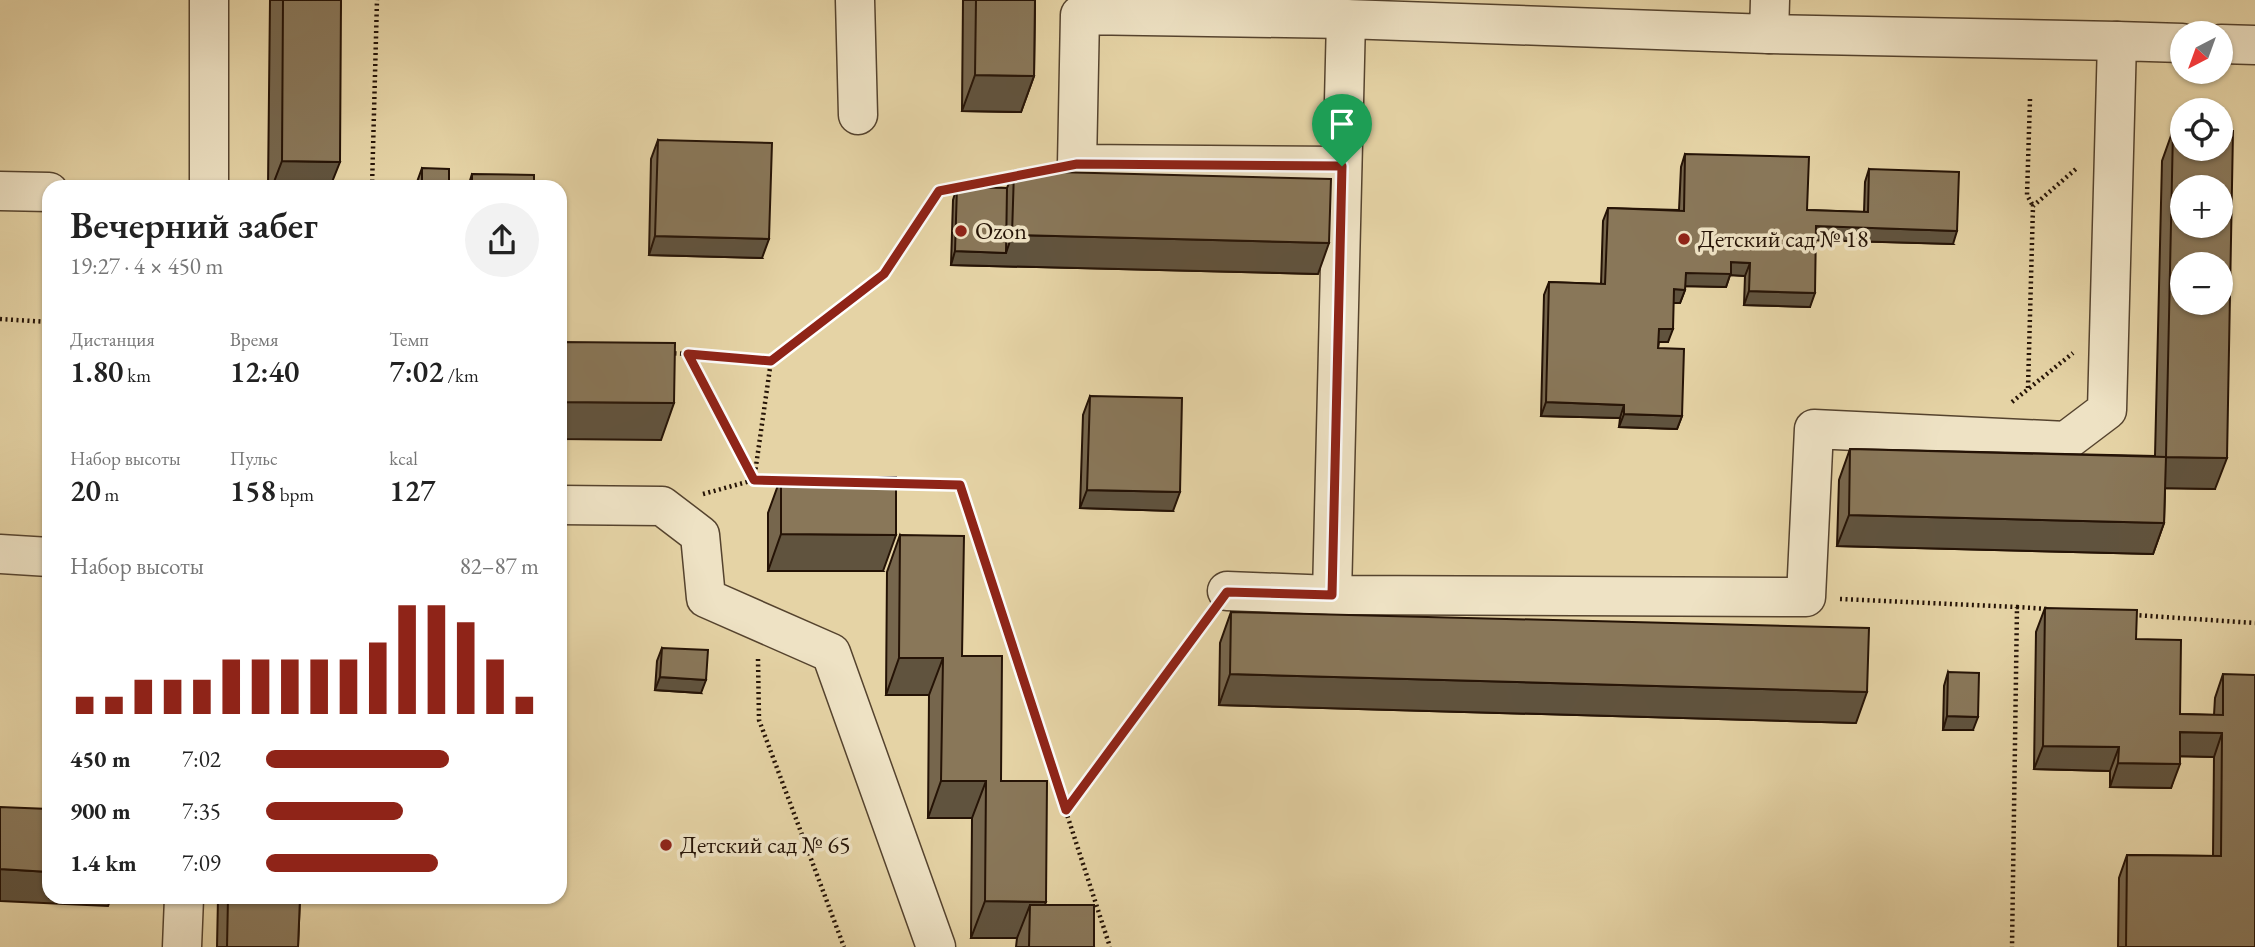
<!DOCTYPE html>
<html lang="ru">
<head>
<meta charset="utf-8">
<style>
  body { margin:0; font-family:"EB Garamond",serif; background:#f2f2f2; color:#222; height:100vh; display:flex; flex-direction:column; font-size:26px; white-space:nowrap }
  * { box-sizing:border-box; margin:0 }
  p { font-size:23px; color:#767676 }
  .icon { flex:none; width:38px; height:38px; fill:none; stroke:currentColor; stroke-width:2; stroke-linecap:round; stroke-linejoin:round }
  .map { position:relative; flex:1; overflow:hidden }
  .details { position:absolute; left:42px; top:180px; width:525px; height:724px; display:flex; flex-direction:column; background:#fff; border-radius:21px; box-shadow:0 2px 5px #0004 }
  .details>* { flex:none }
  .needle { width:46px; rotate:221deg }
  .buttons { position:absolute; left:2170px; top:21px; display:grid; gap:14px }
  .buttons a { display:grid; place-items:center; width:63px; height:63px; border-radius:50%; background:#fff; box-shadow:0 2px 5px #0004; font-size:35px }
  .pin { position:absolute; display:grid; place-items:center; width:60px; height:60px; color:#fff; margin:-72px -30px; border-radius:50% 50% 50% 0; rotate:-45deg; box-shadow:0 0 7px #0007 }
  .pin .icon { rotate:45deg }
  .round { display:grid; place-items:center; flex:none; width:74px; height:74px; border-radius:37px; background:#f2f2f2 }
  .headline { display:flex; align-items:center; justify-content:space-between; height:119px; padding:0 28px }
  h1 { font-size:38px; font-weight:600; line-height:52px }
  .metrics { display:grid; grid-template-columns:repeat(3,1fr); gap:10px; height:119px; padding:7px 28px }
  .metrics div { display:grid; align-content:center }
  .metrics b { font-size:30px; font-weight:600 }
  .metrics small { font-size:19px; font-weight:400 }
  .metrics p { font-size:19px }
  .chart { height:196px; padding:14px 28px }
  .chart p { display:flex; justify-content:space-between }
  .chart svg { width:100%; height:126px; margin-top:7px; stroke:#8f2418; stroke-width:6 }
  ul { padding:0 28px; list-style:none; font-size:23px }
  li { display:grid; grid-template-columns:112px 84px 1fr; align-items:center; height:52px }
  li i { height:18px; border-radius:9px; background:#8f2418 }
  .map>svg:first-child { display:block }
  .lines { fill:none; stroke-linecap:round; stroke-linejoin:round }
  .minor-casing { stroke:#55432e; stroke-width:41 }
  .path { stroke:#251306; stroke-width:4.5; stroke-dasharray:2 3.5; stroke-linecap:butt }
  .minor { stroke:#eee2c4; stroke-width:38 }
  .wall { fill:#76664d; stroke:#251306; stroke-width:2 }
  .shaded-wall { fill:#60533e; stroke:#251306; stroke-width:2 }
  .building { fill:#897759; stroke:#251306; stroke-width:2; fill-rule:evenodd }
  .route-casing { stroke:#fff; stroke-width:14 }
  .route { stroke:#8f2418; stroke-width:9 }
  .poi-dot { fill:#8f2418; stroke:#eee2c4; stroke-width:2.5 }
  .labels { text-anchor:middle; stroke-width:7; stroke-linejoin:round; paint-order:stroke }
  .poi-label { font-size:24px; fill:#251306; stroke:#eee2c4; text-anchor:start }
</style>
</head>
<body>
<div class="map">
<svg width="2255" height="947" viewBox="0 0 2255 947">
  <rect width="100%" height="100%" fill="#e5d3a5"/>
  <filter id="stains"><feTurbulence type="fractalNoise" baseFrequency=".00286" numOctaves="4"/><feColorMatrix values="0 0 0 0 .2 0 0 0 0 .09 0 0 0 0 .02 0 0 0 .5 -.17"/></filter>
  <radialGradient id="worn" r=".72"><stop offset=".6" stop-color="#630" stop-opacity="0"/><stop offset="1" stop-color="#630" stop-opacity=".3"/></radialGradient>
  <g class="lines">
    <g class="minor-casing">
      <g id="minor">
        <path d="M855 0 858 115"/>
        <path d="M1770 0 1769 34 1346 19 1332 595 1806 597 1814 429 2066 441 2107 410 2117 41 2182 43"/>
        <path d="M1769 34 2117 41"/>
        <path d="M2221 44 2255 45"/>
        <path d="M1342 166 1077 164 1080 15 1346 19"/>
        <path d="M209 187V0"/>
        <path d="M0 191 49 192"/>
        <path d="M560 505 662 506 700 535 706 598 831 653 936 947"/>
        <path d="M0 554 49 557"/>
        <path d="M1227 591 1332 595"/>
        <path d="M182 947 184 898"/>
      </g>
    </g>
    <g class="path">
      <path d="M2030 99 2027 195 2033 206"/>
      <path d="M372 187 377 0"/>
      <path d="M0 319 49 322"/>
      <path d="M669 353 688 354"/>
      <path d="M771 361 688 354 754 480 771 361 885 274 939 191 1014 177"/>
      <path d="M2028 388 2033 206 2077 168"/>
      <path d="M2012 402 2073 353"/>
      <path d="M890 483 960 485 1110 947"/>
      <path d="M703 494 754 480 783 481"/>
      <path d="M1840 599 2017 607 2012 947"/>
      <path d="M2017 607 2048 609"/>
      <path d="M2134 615 2255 623"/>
      <path d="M758 659 759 720 844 947"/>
      <path d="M1066 810 1207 618"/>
    </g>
    <use href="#minor" class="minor"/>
  </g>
  <g class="wall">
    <path d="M270 0H341L330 187H268Z"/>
    <path d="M963 0H1035L1034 76 1021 112 962 111Z"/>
    <path d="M2173 130 2215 489 2165 488 2164 523 2153 554 1837 546 1839 480 1850 449 2155 456 2162 161Z"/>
    <path d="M658 140 762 258 649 255 651 159Z"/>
    <path d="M1685 154 1807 210 1864 212 1865 182 1869 169 1953 244 1816 240 1810 307 1744 305 1745 276 1730 275 1726 287 1685 286V290L1680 303H1673L1668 342H1659L1658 348 1682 416 1677 429 1619 427 1620 418 1541 416 1544 295 1549 282 1601 284 1603 221 1608 208 1679 210 1681 167Z"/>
    <path d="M422 168 449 187H417V182Z"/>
    <path d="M1014 171 1318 274 951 265 953 200 957 187 1007 188Z"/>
    <path d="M472 174 534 187H468Z"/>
    <path d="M1090 396 1173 511 1080 508 1083 415Z"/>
    <path d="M781 477 883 571H768V513Z"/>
    <path d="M900 535 962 656 1001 781 1045 905 1094 947H1016L1017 938H971L972 818H928L929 695H886L887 572Z"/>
    <path d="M2045 608 2136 639 2180 714 2214 715 2215 698 2223 674 2255 947H2118L2119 878 2127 855 2213 856 2214 757 2180 756 2171 788 2110 787V771L2034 769 2036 632Z"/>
    <path d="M1231 612 1856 723 1219 705 1220 643Z"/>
    <path d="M662 648 701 693 655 690 657 661Z"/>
    <path d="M1948 672 1973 730H1943L1944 686Z"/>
    <path d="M218 898H300L298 947H217Z"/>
  </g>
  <g class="shaded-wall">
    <path d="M975 75 1034 76 1021 112 962 111Z"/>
    <path d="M282 161 340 162 330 187H272Z"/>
    <path d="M1816 226 1957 231 1953 244 1811 240Z"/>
    <path d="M1012 235 1329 243 1318 274 951 265 955 251 1006 253Z"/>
    <path d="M655 236 769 239 762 258 649 255Z"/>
    <path d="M1731 262 1750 263 1745 276 1730 275 1726 287 1681 286 1686 273Z"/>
    <path d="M1674 289 1685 290 1680 303H1669Z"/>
    <path d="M1749 291 1815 293 1810 307 1744 305Z"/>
    <path d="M1659 329H1673L1668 342H1654Z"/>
    <path d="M560 402 674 403 661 440 560 439Z"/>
    <path d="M1546 402 1624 405 1620 418 1541 416Z"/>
    <path d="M1624 414 1682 416 1677 429 1619 427Z"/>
    <path d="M2166 457 2227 458 2215 489 2154 488Z"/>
    <path d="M1087 490 1180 492 1173 511 1080 508Z"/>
    <path d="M1849 515 2164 523 2153 554 1837 546Z"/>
    <path d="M781 534 896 535 883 571H768Z"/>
    <path d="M899 658H943L929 695H886Z"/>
    <path d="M1230 674 1867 692 1856 723 1219 705Z"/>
    <path d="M660 677 706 680 701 693 655 690Z"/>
    <path d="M1947 716 1978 717 1973 730H1943Z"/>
    <path d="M2180 732 2222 733 2214 757 2171 756Z"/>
    <path d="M2043 746 2119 747 2110 771 2034 769Z"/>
    <path d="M2118 763 2180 764 2171 788 2110 787Z"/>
    <path d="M941 781H986L972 818H928Z"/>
    <path d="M0 869 49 872V898H111L108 906 0 901Z"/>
    <path d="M985 901 1046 902 1032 938 1030 905 1017 938H971Z"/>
  </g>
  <g class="building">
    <path d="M283 0H341L340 162 282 161Z"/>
    <path d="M976 0H1035L1034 76 975 75Z"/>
    <path d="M2173 130H2182V149H2221V131H2233L2227 458 2166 457ZM2182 187H2221V226H2182ZM2182 264H2221V303H2182Z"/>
    <path d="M658 140 772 143 769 239 655 236Z"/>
    <path d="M1685 154 1809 157 1807 210 1868 212 1869 169 1959 172 1957 231 1816 226 1815 293 1749 291 1750 263 1731 262V274L1686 273 1685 290 1674 289 1673 329H1659L1658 348 1684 349 1682 416 1624 414V405L1546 402 1549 282 1605 284 1608 208 1684 211Z"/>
    <path d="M422 168 449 169V187H422Z"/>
    <path d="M1014 171 1331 179 1329 243 1012 235Z"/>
    <path d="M472 174 534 175V187H472Z"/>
    <path d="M957 187 1007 188 1006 253 955 251Z"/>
    <path d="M560 342 675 343 674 403 560 402Z"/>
    <path d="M1090 396 1182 398 1180 492 1087 490Z"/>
    <path d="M1850 449 2166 457 2164 523 1849 515Z"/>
    <path d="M781 477H896V535L781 534Z"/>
    <path d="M900 535 964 536 962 656H1002L1001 781H1047L1046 902 985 901 986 781H941L943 658H899Z"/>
    <path d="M2045 608 2137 610 2136 639 2181 640 2180 714 2223 715V674L2255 675V947H2126L2127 855 2221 856 2222 733 2180 732V764L2118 763 2119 747 2043 746Z"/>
    <path d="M1231 612 1869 628 1867 692 1230 674Z"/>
    <path d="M662 648 708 650 706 680 660 677Z"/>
    <path d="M1948 672 1979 673 1978 717 1947 716Z"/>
    <path d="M0 807 49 809V872L0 869Z"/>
    <path d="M228 898H300L298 947H227Z"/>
    <path d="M1030 905H1094V947H1029Z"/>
  </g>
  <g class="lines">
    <g class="route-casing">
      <path id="route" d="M1077 164 1342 166 1332 595 1227 592 1066 810 960 485 754 480 688 354 771 361 884 274 939 191Z"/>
    </g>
    <use href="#route" class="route"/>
  </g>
  <g class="poi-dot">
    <circle cx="961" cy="231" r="7"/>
    <circle cx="1684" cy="239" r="7"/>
    <circle cx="666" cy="845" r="7"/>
  </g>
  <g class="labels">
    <g class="poi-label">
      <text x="975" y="239">Ozon</text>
      <text x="1698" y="247">Детский сад № 18</text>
      <text x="680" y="853">Детский сад № 65</text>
    </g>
  </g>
  <rect width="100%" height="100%" filter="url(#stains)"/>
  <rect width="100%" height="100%" fill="url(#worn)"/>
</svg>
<div class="buttons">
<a><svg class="needle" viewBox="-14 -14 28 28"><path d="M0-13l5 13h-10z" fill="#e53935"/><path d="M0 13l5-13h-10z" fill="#767676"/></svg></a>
<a><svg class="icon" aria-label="locate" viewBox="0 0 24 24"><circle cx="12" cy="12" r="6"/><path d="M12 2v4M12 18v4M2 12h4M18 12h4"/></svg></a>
<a>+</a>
<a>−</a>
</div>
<div class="pin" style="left:1342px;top:166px;background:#1e9e55"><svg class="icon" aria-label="arrive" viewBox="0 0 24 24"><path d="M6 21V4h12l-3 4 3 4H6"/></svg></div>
<section class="details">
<div class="headline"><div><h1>Вечерний забег</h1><p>19:27 · 4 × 450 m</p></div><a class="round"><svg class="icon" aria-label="share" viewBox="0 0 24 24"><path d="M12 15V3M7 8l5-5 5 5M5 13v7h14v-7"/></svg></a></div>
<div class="metrics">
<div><p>Дистанция</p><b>1.80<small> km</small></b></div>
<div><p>Время</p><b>12:40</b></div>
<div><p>Темп</p><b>7:02<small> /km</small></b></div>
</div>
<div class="metrics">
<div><p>Набор высоты</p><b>20<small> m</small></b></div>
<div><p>Пульс</p><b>158<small> bpm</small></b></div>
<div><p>kcal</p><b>127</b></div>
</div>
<div class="chart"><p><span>Набор высоты</span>82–87 m</p>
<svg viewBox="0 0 160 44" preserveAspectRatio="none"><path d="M5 44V38M15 44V38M25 44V32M35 44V32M45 44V32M55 44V25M65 44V25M75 44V25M85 44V25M95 44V25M105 44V19M115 44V6M125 44V6M135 44V12M145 44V25M155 44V38"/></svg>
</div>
<ul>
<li><b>450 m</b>7:02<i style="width:67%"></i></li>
<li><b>900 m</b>7:35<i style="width:50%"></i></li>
<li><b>1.4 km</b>7:09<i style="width:63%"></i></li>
</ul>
</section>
</div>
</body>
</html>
